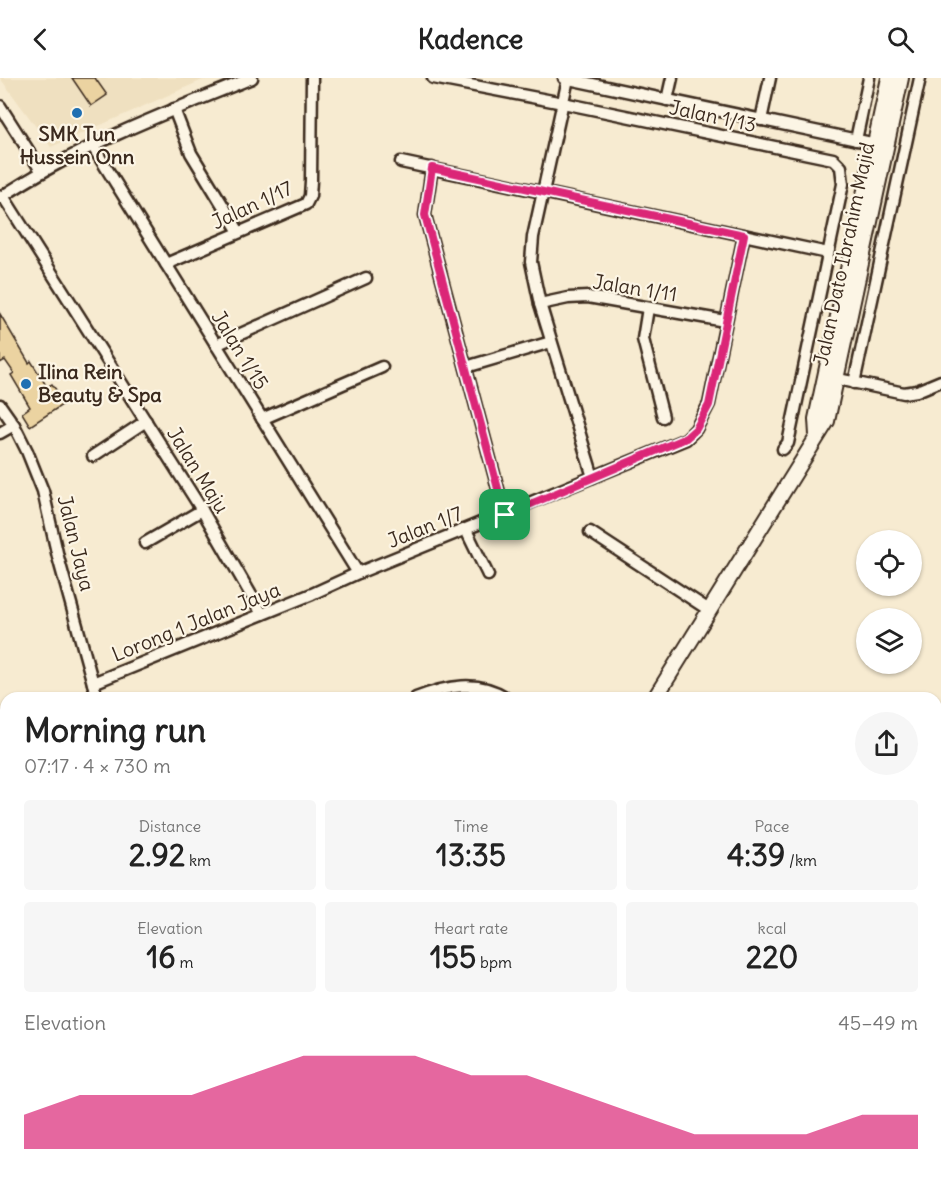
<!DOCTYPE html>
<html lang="en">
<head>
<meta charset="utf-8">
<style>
  body { margin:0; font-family:Delius,sans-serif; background:#f6f6f6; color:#222; height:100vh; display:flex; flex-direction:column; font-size:22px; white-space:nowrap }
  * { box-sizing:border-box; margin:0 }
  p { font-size:20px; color:#767676 }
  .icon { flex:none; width:33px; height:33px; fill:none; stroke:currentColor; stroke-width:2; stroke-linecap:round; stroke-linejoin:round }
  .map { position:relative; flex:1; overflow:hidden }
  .panel { position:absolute; left:0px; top:614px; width:942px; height:488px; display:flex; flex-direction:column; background:#fff; border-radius:18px 18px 0 0; box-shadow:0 2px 4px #0004 }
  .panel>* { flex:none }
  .fabs { position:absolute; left:856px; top:452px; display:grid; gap:12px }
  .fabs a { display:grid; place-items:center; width:66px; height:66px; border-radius:50%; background:#fff; box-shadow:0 2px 4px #0004; font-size:30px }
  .pin { position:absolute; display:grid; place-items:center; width:51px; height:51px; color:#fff; margin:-26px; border-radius:12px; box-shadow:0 3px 9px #0006 }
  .round { display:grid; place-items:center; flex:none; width:63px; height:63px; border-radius:32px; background:#f6f6f6 }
  .headline { display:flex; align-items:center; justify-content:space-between; height:102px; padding:0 24px }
  h1 { font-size:33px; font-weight:700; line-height:45px }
  .figures { display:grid; grid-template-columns:repeat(3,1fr); gap:9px; height:102px; padding:6px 24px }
  .figures div { display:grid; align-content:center; border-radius:6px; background:#f6f6f6; text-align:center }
  .figures b { font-size:30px; font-weight:700 }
  .figures small { font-size:16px; font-weight:400 }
  .figures p { font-size:16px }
  .chart { height:168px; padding:12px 24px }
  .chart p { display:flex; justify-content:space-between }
  .chart svg { width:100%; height:108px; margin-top:6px; fill:#db2777; opacity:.7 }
  header { display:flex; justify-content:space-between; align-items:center; height:78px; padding:0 24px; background:#fff; font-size:27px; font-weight:700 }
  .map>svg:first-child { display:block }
  .built { fill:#efe0c0 }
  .building { fill:#ebd3a1; stroke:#3b2a1e; stroke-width:1.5 }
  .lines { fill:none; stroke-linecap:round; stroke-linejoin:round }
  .minor-casing { stroke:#3b2a1e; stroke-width:15 }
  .tertiary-casing { stroke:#3b2a1e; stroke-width:18 }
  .minor { stroke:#fcf5e5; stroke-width:10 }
  .tertiary { stroke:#fcf5e5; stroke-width:14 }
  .route-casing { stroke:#fff; stroke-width:12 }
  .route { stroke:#db2777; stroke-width:8 }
  .poi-dot { fill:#1f6fb2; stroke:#fcf5e5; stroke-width:2 }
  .labels { text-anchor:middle; stroke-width:4.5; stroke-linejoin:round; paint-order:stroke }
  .street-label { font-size:20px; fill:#3b2a1e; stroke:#fcf5e5 }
  .poi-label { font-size:20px; font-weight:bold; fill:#3b2a1e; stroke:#fcf5e5 }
</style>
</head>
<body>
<header><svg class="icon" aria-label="back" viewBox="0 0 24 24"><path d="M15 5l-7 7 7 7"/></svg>Kadence<svg class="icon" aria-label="search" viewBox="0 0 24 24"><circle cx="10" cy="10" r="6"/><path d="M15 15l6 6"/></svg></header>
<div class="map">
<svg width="941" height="1100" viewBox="0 0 941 1100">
  <rect width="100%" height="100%" fill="#f7ebd1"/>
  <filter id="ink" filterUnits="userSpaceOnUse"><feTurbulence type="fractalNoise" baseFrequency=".0167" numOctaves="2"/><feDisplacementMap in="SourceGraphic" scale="12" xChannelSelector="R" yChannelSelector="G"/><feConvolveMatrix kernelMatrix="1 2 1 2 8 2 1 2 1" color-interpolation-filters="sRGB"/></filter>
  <g filter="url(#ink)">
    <path class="built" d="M0 0H207L51 69Z"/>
    <g class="building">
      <path d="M72 0H95L107 17 91 28Z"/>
      <path d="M0 236 29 285 31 283 47 309 52 306 65 325 30 348 22 335 30 329 11 297 14 295 5 282 0 285Z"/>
    </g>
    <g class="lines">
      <g class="minor-casing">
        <g id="minor">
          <path d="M433 0 563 25 833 81 841 89 843 106 788 365 783 371"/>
          <path d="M564 0 881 67"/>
          <path d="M568 1 533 159 531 184 540 226 593 399"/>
          <path d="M667 22 672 0"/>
          <path d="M0 28 42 94"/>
          <path d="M174 31 191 75 239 154"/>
          <path d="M761 42 770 0"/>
          <path d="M856 62 869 0"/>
          <path d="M92 67 358 495"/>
          <path d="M401 84 828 175"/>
          <path d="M432 90 425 137 505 437"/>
          <path d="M3 118 202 432 262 536"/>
          <path d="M0 120C78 68 165 35 252 0"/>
          <path d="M166 186 306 126 310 118 311 103 312 0"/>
          <path d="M540 226 568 220 588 219 725 243"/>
          <path d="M648 230 643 261 663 339"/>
          <path d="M216 267 366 200"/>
          <path d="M466 289 551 264"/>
          <path d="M838 301 904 315 917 313 941 303"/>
          <path d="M854 305 920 0"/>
          <path d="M0 327 14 347 27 373 43 413 58 479 97 620"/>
          <path d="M262 341 382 289"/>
          <path d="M0 355 14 347"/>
          <path d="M93 378 146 343"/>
          <path d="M466 452 488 497"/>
          <path d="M590 454 709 532"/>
          <path d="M145 465 202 432"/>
          <path d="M93 605 312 516 358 495 686 361 696 351 709 326 744 157"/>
          <path d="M416 620C446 608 478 601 507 620"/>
          <path d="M0 935 6 933"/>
          <path d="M936 1004H941"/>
          <path d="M770 1100 773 1095"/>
        </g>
      </g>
      <g class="tertiary-casing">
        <g id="tertiary">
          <path d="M817 357 816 341 889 0"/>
          <path d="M655 620 827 343 901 0"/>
          <path d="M267 1095 269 1100"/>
        </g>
      </g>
      <use href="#minor" class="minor"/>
      <use href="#tertiary" class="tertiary"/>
    </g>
  </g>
  <g class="lines" filter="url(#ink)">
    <g class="route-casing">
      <path id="route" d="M432 90 744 157 709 327 696 351 686 360 505 437 425 137Z"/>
    </g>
    <use href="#route" class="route"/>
  </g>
  <g class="poi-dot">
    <circle cx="77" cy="35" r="6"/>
    <circle cx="26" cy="306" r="6"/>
  </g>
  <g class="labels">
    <g class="street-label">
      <text transform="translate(713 38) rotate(12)" y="7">Jalan 1/13</text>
      <text transform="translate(252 127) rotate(-25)" y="7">Jalan 1/17</text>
      <text transform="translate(844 176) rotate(-78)" y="7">Jalan Dato Ibrahim Majid</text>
      <text transform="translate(635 210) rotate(9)" y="7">Jalan 1/11</text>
      <text transform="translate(240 272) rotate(58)" y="7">Jalan 1/15</text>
      <text transform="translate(198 392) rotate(58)" y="7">Jalan Maju</text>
      <text transform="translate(425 449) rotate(-22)" y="7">Jalan 1/7</text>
      <text transform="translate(76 465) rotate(76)" y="7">Jalan Jaya</text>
      <text transform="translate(196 544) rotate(-22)" y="7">Lorong 1 Jalan Jaya</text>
    </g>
    <g class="poi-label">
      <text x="77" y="63">SMK Tun<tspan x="77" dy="23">Hussein Onn</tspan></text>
      <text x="38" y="301" text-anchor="start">Ilina Rein<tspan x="38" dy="23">Beauty &amp; Spa</tspan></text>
    </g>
  </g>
</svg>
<div class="fabs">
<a><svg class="icon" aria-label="locate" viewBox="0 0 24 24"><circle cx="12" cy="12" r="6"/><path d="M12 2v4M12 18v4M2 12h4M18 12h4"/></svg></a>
<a><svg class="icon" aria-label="layers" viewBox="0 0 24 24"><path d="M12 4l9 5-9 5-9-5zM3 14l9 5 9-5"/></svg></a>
</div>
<div class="pin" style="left:505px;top:437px;background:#1e9e55"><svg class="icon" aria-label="arrive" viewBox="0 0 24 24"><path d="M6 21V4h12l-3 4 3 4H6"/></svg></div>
<section class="panel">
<div class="headline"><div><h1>Morning run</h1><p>07:17 · 4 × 730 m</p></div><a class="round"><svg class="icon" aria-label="share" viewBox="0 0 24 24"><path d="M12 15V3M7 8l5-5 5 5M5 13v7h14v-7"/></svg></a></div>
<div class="figures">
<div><p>Distance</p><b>2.92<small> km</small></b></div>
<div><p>Time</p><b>13:35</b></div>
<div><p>Pace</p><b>4:39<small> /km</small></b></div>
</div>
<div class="figures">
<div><p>Elevation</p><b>16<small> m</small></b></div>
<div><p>Heart rate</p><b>155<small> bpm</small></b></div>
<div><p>kcal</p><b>220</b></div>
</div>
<div class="chart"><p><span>Elevation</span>45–49 m</p>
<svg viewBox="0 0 160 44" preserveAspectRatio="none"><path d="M0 44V30L10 22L20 22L30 22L40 14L50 6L60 6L70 6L80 14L90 14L100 22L110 30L120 38L130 38L140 38L150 30L160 30V44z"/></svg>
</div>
</section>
</div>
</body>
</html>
